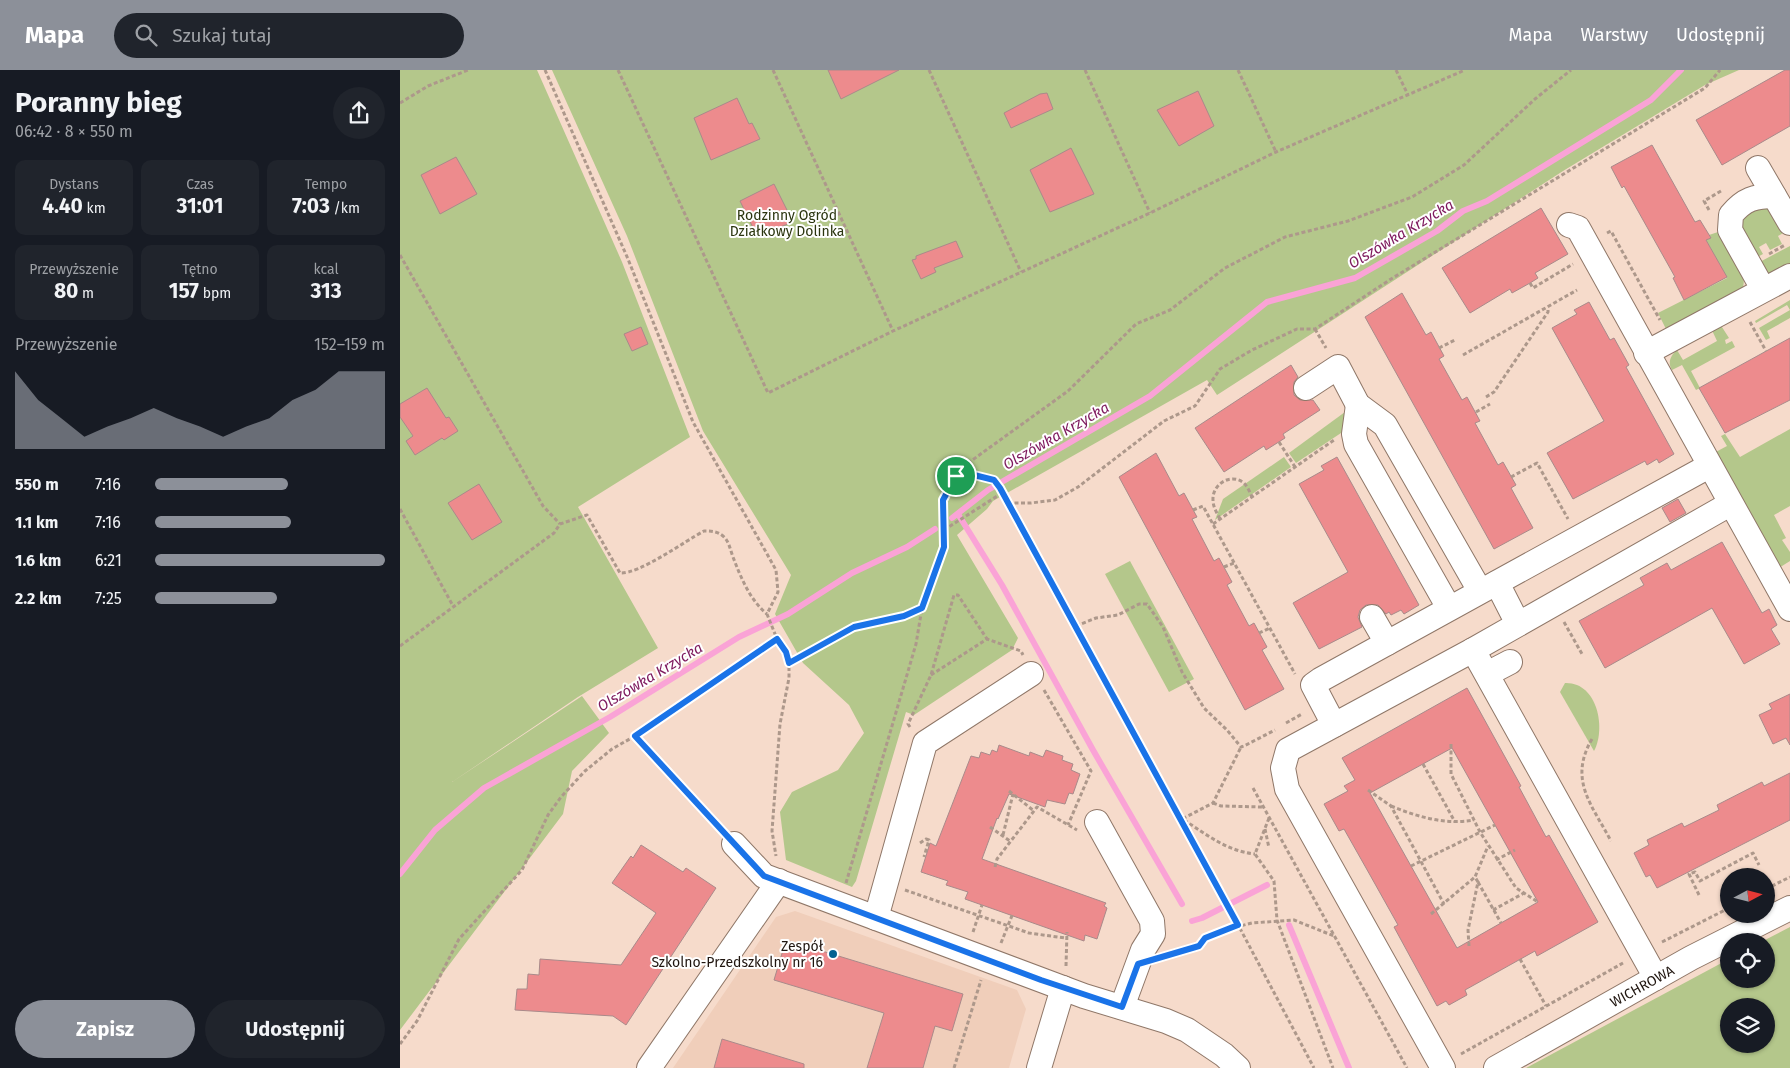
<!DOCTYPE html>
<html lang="pl">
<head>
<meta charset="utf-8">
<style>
  body { margin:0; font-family:"Fira Sans",sans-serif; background:#20242c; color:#f1f3f6; height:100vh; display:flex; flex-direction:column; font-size:19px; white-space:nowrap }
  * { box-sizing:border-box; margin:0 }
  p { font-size:16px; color:#9ea1a6 }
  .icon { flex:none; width:28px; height:28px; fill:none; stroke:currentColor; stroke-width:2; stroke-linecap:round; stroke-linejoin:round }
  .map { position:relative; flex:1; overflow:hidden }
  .side { display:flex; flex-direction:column; background:#171b24; width:400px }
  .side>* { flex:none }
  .needle { width:32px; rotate:83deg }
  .tools { position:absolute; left:1320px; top:798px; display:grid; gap:10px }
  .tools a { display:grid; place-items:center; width:55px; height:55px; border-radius:50%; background:#171b24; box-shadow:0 1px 4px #0004; font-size:25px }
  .pin { position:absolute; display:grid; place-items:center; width:42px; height:42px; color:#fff; margin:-21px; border:2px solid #fff; border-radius:50%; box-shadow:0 1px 5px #0007 }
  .round { display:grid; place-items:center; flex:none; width:52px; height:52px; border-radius:26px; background:#20242c }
  .headline { display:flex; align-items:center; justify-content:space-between; height:85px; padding:0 15px }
  h1 { font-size:28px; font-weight:700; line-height:38px }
  .metrics { display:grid; grid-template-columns:repeat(3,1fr); gap:8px; height:85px; padding:5px 15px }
  .metrics div { display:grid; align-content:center; border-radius:10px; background:#20242c; text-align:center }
  .metrics b { font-size:21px; font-weight:700 }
  .metrics small { font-size:14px; font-weight:400 }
  .metrics p { font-size:14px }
  .chart { height:140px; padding:10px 15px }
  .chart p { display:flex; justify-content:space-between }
  .chart svg { width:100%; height:90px; margin-top:5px; fill:#8c9099; opacity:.7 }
  .cta { display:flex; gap:10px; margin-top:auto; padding:10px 15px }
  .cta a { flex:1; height:58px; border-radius:30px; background:#8c9099; color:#fff; font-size:20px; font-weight:700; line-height:58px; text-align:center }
  .cta a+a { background:#20242c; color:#f1f3f6 }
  ul { padding:0 15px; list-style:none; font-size:16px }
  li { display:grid; grid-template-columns:80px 60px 1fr; align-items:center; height:38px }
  li i { height:12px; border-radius:6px; background:#8c9099 }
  header { display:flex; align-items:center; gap:30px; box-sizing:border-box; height:70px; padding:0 25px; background:#8c9099; color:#fff }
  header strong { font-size:24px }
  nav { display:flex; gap:28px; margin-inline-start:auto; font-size:18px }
  .search { width:350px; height:45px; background:#20242c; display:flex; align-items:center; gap:12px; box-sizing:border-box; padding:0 18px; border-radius:28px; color:#9ea1a6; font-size:19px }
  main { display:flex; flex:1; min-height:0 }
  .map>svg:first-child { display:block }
  .built { fill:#f0ceba }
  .green { fill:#b4c78b; fill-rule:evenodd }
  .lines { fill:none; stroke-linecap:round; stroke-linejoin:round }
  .stream { stroke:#faa3d6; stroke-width:6 }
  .building { fill:#ed8b8d; stroke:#a98a8a; fill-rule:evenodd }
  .minor-casing { stroke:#8f7768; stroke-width:26 }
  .path { stroke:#ad988b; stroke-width:3; stroke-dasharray:4 2.5; stroke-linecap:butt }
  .minor { stroke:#fff; stroke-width:24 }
  .route-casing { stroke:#fff; stroke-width:10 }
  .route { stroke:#1a73e8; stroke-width:6 }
  .poi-dot { fill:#036191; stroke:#fff; stroke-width:2 }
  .labels { text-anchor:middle; stroke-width:4; stroke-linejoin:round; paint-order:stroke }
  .park-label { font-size:14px; fill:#2b350f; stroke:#fff }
  .poi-label { font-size:14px; fill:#1f150f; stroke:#fff; text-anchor:end }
  .street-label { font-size:14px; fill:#1f150f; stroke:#fff }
  .water-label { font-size:15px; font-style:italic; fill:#7e1a5e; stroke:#fff }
</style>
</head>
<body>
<header>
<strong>Mapa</strong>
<div class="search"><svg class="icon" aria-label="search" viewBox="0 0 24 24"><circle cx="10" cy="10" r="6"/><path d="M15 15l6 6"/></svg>Szukaj tutaj</div>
<nav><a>Mapa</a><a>Warstwy</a><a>Udostępnij</a></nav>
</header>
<main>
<section class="side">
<div class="headline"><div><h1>Poranny bieg</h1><p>06:42 · 8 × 550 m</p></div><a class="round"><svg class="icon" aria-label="share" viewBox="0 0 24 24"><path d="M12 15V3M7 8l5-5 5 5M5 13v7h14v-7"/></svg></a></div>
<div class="metrics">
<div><p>Dystans</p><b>4.40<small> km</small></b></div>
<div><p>Czas</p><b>31:01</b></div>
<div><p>Tempo</p><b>7:03<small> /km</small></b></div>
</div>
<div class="metrics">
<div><p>Przewyższenie</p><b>80<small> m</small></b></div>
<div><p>Tętno</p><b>157<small> bpm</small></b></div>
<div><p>kcal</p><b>313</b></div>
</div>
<div class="chart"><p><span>Przewyższenie</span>152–159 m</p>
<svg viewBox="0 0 160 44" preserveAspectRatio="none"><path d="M0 44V6L10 20L20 29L30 38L40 33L50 29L60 24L70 29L80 33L90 38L100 33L110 29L120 20L130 15L140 6L150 6L160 6V44z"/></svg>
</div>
<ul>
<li><b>550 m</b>7:16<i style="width:58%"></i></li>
<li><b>1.1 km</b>7:16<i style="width:59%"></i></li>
<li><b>1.6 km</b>6:21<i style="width:100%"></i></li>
<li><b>2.2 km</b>7:25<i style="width:53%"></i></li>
</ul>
<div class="cta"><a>Zapisz</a><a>Udostępnij</a></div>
</section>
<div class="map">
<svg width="1390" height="998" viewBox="0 0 1390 998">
  <rect width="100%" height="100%" fill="#f6dbcb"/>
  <path class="built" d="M395 841 617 920 626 939 609 998H273L376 847Z"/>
  <g class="green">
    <path d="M0 0H137L222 192 290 367 178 437 258 578 178 627 52 712 182 626 209 663 172 701 163 744 0 960Z"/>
    <path d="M152 0H1339L1305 15 1163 101 817 325 807 310 593 431 587 439 557 465 618 568 612 580 514 645 506 642 456 811 452 817 386 790 380 742 392 722 438 700 464 663 449 635 403 593 375 544 391 505 303 361 227 166Z"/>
    <path d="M1364 133 1385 162 1378 166 1382 174 1370 180 1366 173 1359 177 1363 184 1352 190 1336 147Z"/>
    <path d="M1321 161C1329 176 1350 202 1342 220L1267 261 1258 243 1327 208 1306 170 1311 168 1309 165Z"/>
    <path d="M1390 176V193L1369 204 1354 195Z"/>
    <path d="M1390 230V240L1387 235 1356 253 1355 251Z"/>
    <path d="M1390 240V248L1367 261 1370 268 1366 270 1359 258Z"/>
    <path d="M1320 254 1329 268 1325 270 1326 274 1332 271 1335 277 1291 301 1300 318 1296 320 1282 295 1272 300C1267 292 1271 285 1277 280L1283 290 1317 271 1310 256Z"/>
    <path d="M945 342 944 361 896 393 889 383Z"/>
    <path d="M1390 359V436L1374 445 1386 468 1382 470 1390 482V491L1377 499 1312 384 1327 376 1321 366 1325 364 1340 387Z"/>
    <path d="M884 387 891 397 815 450 823 429Z"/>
    <path d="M730 491 794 609 769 622 705 504Z"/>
    <path d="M1165 613C1198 612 1206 659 1194 681L1160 622Z"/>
    <path d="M1390 857V998H1126L1329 889V909H1366V871H1363ZM1329 936H1366V974H1329Z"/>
  </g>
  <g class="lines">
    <g class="stream">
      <path d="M558 444 602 515 693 680 782 834"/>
      <path d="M552 448 588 420 750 326 867 232 955 208 1037 161 1063 141 1087 131 1251 30 1281 0"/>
      <path d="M0 804 35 760 84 718 210 647 339 567 388 544 452 503 507 477 535 459"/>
      <path d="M792 851 802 848 867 815"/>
      <path d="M889 855 949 998"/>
    </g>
  </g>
  <g class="building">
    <path d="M428 0H499L441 29Z"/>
    <path d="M1385 0H1390V56L1322 95 1296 50Z"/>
    <path d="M798 21 814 56 779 76 757 40Z"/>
    <path d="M647 23 653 39 611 58 604 43 640 24Z"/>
    <path d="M337 28 349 54 352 53 360 69 311 90 294 48Z"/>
    <path d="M1252 75 1295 152 1300 150 1311 168 1306 170 1327 207 1284 230 1273 208 1275 207 1224 116 1222 118 1211 97Z"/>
    <path d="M671 78 694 124 650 142 630 100Z"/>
    <path d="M56 87 77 124 40 144 21 105Z"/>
    <path d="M374 114 393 152 357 166 340 131Z"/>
    <path d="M1141 138 1168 184 1135 203 1138 208 1130 213 1112 223 1110 219 1070 243 1042 198Z"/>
    <path d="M556 171 563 187 534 198 536 202 521 209 512 190 516 189V186Z"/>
    <path d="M1002 223 1026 265 1031 262 1044 286 1039 289 1062 330 1067 327 1080 351 1075 353 1098 395 1103 392 1116 415 1111 418 1133 458 1094 479 965 247Z"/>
    <path d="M1189 232 1210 270 1214 268 1229 295 1226 297 1274 384 1259 393 1257 389 1247 395 1245 391 1173 429 1147 383 1204 351 1152 258 1177 244 1174 240Z"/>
    <path d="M241 257 248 274 232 281 224 264Z"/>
    <path d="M1390 268V330L1325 363 1299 318Z"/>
    <path d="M891 295 898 307 894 312V325L900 330H913L920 340 883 364 885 368 866 380 864 376 824 402 795 358Z"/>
    <path d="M27 318 46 348 49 347 58 361 44 370 42 368 15 385 6 371 13 366 0 347V334Z"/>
    <path d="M756 383 779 426 784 423 797 447 792 449 814 491 819 488 832 512 827 515 849 556 854 553 867 577 862 580 884 619 845 640 719 407Z"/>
    <path d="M937 387 1019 535 1004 544 1001 540 991 545 989 542 986 544 978 535H966L960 540 958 547 962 557 919 579 893 533 948 502 899 414 924 400 921 396Z"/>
    <path d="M79 414 102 452 72 470 48 433Z"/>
    <path d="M1278 429 1286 443 1270 452 1262 438Z"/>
    <path d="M1322 472 1362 543 1369 539 1377 555 1371 559 1380 574 1344 594 1312 538 1205 598 1179 551 1244 515 1240 508 1267 493 1271 500Z"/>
    <path d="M1067 618 1121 716 1119 717 1146 767 1149 765 1198 852 1137 886 1135 881 1065 920 1067 925 1049 935 1046 931 1037 936 994 857 998 855 970 805 944 759 939 761 924 734 948 721 944 716 955 710 942 688ZM1052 678 1138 832 1057 878 970 723Z"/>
    <path d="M1390 624V675L1386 668 1373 674 1359 645 1372 639 1369 634Z"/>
    <path d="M599 675 629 686 630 682 643 687 646 680 663 686 662 690 673 694 671 700 680 704 673 724 669 723 665 734 647 730 645 737 609 724 598 749 597 748 582 789 706 833 704 836 707 838 697 869 685 865 684 871 565 829 568 822 546 815 548 811 521 802 530 773 536 776 571 686 579 688 581 682 590 685 592 680 597 682Z"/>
    <path d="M1390 703V750L1257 818 1250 805 1246 807 1234 783 1249 775 1247 770 1282 753 1284 757 1319 740 1317 735 1362 712 1364 716Z"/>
    <path d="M241 775 283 802 286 798 316 818 226 955 213 946 115 940 117 919H127L128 904 139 905 140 889 221 895 256 843 212 813 231 786 233 788Z"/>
    <path d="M386 870 563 924 552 961 535 956 523 998H467L484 943 374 910Z"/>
    <path d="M322 969 404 994V998H314Z"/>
  </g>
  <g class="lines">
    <g class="minor-casing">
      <g id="minor">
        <path d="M1358 98 1390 153"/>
        <path d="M1169 155 1178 158 1390 539"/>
        <path d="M1363 219 1330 160 1331 145C1344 129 1355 126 1374 126"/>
        <path d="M1246 283 1390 206"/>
        <path d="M906 318 938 297 958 335 985 355 1080 521"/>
        <path d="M958 335 954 364 956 374 1049 538"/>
        <path d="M1097 513 1118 554"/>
        <path d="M972 547 987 573"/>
        <path d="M1073 580 1256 908"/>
        <path d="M1087 604 1110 592"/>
        <path d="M934 655 913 615 920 610 1309 396"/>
        <path d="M697 752 752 851 753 864 743 880 722 937"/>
        <path d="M334 774 364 806 684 926 766 951 787 960 824 985 838 998"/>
        <path d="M476 848 525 673 631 604"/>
        <path d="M249 998 379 811"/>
        <path d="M639 998 663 918"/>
        <path d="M1043 998 887 719 883 698 888 680 1073 580 1330 434"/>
        <path d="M1096 998 1291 888 1390 838"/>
      </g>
    </g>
    <g class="path">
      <path d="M145 0 228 189 293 352 376 500 378 522 367 544 377 569 386 582 389 593V608L380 654 372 761 376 786"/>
      <path d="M218 0 368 323 493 261 750 143 876 82 1065 0"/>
      <path d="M373 0 493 261"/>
      <path d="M529 0 621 202"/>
      <path d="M685 0 750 143"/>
      <path d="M838 0 876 82"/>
      <path d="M996 0 1008 25"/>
      <path d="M0 33 28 16 68 0"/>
      <path d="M1309 140 1304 131 1321 121"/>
      <path d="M1207 163 1211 161 1260 250"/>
      <path d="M1369 184 1385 175"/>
      <path d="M0 185 143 436 160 454"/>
      <path d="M1130 213 1133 218 1173 194"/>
      <path d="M1350 252 1366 281"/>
      <path d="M915 259 926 278"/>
      <path d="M1039 278 1055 270"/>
      <path d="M1063 285 1177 220"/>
      <path d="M1086 327 1094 322 1148 242V238"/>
      <path d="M1076 342 1090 334"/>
      <path d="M879 372 895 397"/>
      <path d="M556 406 570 404 594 410 602 423"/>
      <path d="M1111 407 1137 393 1168 449"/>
      <path d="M608 433H631L655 430 678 417 764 351 795 336 820 299 852 280 897 259H915L991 209 1305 18 1320 0"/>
      <path d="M0 439 53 536"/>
      <path d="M793 440 803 436 895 604"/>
      <path d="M820 449C817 443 813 437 813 430 812 415 830 402 844 413 847 416 850 422 852 427"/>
      <path d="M813 454 934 370"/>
      <path d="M544 460 602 423 782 749 813 733 841 677"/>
      <path d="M824 497 834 493"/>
      <path d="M1164 552 1182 584"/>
      <path d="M676 556 696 548 718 545 739 534H747L763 557 782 602 804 638 827 660 841 677 844 676 875 660"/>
      <path d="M859 563 870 558"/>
      <path d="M0 576 154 463 160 454 187 445 220 503C240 504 285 471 304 461 311 461 317 461 323 466 329 471 330 479 333 487 341 508 350 530 367 544"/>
      <path d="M389 593 454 557 504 546 521 539"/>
      <path d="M531 605 587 569 621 581 623 585"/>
      <path d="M644 620 691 701 668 755"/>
      <path d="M886 653 902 644"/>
      <path d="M510 657 508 654 531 605 554 525H558L587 569"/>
      <path d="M235 666 319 758"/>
      <path d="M1192 669C1168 710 1192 735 1211 771"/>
      <path d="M1051 674V704L1080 762 1116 818 1138 832"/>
      <path d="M1023 694 1055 752"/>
      <path d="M853 718 1007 998"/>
      <path d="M968 720 991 736 1044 834"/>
      <path d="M609 721 634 741"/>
      <path d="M813 733 821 736 863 737"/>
      <path d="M991 736C1018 747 1045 755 1074 750"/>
      <path d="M869 748 855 784 874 811 877 850 933 998"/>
      <path d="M782 749 914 998"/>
      <path d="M784 750C807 765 827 781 855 784"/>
      <path d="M590 757 610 771"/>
      <path d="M865 759 869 778"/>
      <path d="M603 765 613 724"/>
      <path d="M520 773 526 769 529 770 524 787"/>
      <path d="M1096 790 1115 780"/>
      <path d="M1011 796 1095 755"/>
      <path d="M595 797 597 789 637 737 677 760"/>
      <path d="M1078 812 1101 853"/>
      <path d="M446 813 516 574 522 538 544 477 543 430 556 406 571 391 668 321 736 254 770 240 825 198 885 167 948 151 1012 127 1064 95 1135 29 1171 0"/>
      <path d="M1366 819 1390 807"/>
      <path d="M505 820 629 863 665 868"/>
      <path d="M1299 825 1289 804 1295 802 1300 811 1353 783 1359 795"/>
      <path d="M1093 840 1124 823"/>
      <path d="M1031 844 1075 807"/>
      <path d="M573 862 582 835"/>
      <path d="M1262 872 1329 838"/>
      <path d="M601 873 613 843"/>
      <path d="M1069 876 1068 860 1078 812 1075 807 1088 776"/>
      <path d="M765 887 799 876 805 868 824 860 852 853 894 850 934 866"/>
      <path d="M1120 889 1146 936"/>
      <path d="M666 896 667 862"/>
      <path d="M0 974 17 951 59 869 122 800 148 745 161 727 185 701 212 679 235 666 377 569"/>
      <path d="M1061 984 1223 893"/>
      <path d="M554 998 581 910"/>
    </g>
    <use href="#minor" class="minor"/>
  </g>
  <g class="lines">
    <g class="route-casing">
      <path id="route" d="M570 404 594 410 600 418 838 855 805 868 799 876 738 894 722 937 641 910 364 806 235 666 377 569 386 582 389 593 454 557 504 546 522 538 544 477 543 430 556 406Z"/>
    </g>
    <use href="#route" class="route"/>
  </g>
  <circle class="poi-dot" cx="433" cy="884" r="5"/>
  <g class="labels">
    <g class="park-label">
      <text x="387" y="150">Rodzinny Ogród<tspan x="387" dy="16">Działkowy Dolinka</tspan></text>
    </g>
    <g class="poi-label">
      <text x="423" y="881">Zespół<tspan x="423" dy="16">Szkolno-Przedszkolny nr 16</tspan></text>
    </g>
    <g class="street-label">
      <text transform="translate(1242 916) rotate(-29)" y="5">WICHROWA</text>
    </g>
    <g class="water-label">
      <text transform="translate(1001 164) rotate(-31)" y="5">Olszówka Krzycka</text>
      <text transform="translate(656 366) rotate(-30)" y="5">Olszówka Krzycka</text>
      <text transform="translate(250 607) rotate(-31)" y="5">Olszówka Krzycka</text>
    </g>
  </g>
</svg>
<div class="tools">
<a><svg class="needle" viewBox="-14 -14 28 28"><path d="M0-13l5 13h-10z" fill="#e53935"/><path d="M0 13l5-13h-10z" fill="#9ea1a6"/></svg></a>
<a><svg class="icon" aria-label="locate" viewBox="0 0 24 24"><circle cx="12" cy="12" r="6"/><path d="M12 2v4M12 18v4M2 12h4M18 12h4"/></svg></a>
<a><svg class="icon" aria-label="layers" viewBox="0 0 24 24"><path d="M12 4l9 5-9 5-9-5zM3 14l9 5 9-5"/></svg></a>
</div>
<div class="pin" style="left:556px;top:406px;background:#1e9e55"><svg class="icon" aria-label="arrive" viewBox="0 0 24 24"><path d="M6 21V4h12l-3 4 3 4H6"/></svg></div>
</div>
</main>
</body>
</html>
